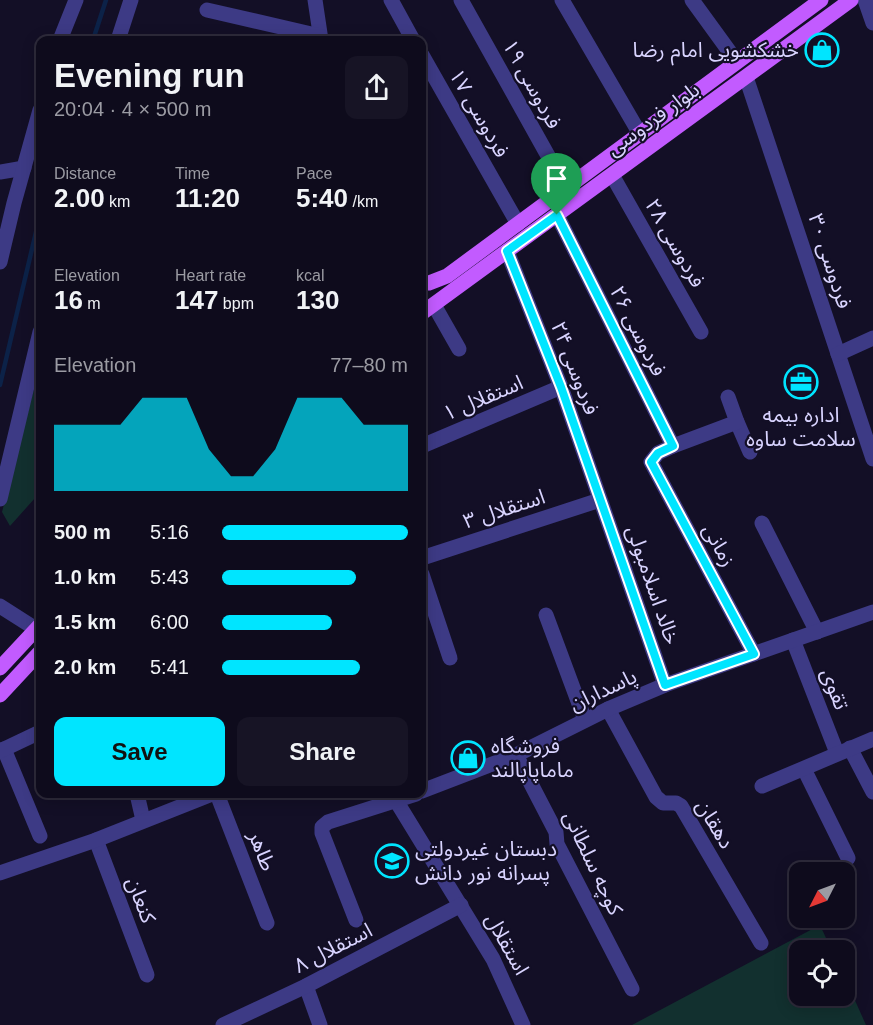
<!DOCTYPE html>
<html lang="en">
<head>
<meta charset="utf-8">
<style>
  body { margin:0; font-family:Arial,"Noto Sans Arabic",sans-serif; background:#171425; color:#f1f3f6; height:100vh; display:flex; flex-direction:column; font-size:22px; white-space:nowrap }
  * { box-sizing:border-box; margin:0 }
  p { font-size:20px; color:#9b9ba3 }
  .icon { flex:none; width:33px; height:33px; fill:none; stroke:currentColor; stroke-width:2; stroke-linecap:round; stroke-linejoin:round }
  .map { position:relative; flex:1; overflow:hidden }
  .sheet { position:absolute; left:36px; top:36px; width:390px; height:762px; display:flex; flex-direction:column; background:#0e0b1c; border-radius:12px; box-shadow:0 3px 15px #0003,0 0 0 2px #2e2b3b }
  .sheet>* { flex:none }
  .needle { width:39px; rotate:228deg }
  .fabs { position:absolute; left:789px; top:862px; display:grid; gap:12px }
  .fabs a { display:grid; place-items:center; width:66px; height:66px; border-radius:12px; background:#0e0b1c; box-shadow:0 3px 15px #0003,0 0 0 2px #2e2b3b; font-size:30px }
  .pin { position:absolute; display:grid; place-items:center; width:51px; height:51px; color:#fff; margin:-62px -26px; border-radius:50% 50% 50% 0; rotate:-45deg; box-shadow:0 0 6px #0007 }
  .pin .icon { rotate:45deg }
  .round { display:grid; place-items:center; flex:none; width:63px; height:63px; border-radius:12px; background:#171425 }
  .overview { display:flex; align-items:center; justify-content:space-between; height:102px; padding:0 18px }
  h1 { font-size:33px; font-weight:700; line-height:45px }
  .metrics { display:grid; grid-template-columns:repeat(3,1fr); gap:9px; height:102px; padding:6px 18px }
  .metrics div { display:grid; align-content:center }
  .metrics b { font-size:26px; font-weight:700 }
  .metrics small { font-size:16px; font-weight:400 }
  .metrics p { font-size:16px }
  .chart { height:168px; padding:12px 18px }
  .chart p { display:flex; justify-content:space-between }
  .chart svg { width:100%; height:108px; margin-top:6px; fill:#00e5ff; opacity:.7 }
  .cta { display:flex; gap:12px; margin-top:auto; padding:12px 18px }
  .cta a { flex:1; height:69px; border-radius:12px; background:#00e5ff; color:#111; font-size:24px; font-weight:700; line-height:69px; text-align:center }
  .cta a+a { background:#171425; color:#f1f3f6 }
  ul { padding:0 18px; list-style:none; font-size:20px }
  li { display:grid; grid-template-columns:96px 72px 1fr; align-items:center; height:45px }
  li i { height:15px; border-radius:8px; background:#00e5ff }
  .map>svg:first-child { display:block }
  .green { fill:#12302f }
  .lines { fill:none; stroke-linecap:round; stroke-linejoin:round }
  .stream { stroke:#0c2248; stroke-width:4.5 }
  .minor { stroke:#3d3a85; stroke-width:15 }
  .major { stroke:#c25bff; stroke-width:15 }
  .route-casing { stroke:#fff; stroke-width:12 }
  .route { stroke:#00e5ff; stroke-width:8 }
  .labels { text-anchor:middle; stroke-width:4.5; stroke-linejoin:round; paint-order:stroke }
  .poi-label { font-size:21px; fill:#d9d4ff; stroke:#130f26; text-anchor:start }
  .street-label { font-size:21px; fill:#d9d4ff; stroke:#130f26 }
</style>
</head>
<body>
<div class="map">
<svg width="873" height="1025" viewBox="0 0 873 1025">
  <rect width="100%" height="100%" fill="#130f26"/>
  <g class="green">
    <path d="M40 366V504L35 498 10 526 2 512Z"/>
    <path d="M820 925 832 951H800V996H844L845 978 866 1025H632Z"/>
  </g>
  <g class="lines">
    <g class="stream">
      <path d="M93 40 106 0"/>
      <path d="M0 385 40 215"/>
    </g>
    <g class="minor">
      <path d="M315 0 321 40"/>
      <path d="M391 0 413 40"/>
      <path d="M461 0 566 188"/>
      <path d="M562 0 640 134"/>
      <path d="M692 0 737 62"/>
      <path d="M865 0 873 23"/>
      <path d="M207 10 320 36"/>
      <path d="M60 40 76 0"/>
      <path d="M118 40 131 0"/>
      <path d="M422 55 518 224"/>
      <path d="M746 77 873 459"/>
      <path d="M0 172 24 168"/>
      <path d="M612 175 701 332"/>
      <path d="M557 215 673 446 658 453 651 462 754 654"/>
      <path d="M507 251 561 387 665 685"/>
      <path d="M0 262 14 203 40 110"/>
      <path d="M434 305 459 349"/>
      <path d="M838 354 873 338"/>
      <path d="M737 422 750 452"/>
      <path d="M422 446 561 387"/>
      <path d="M673 446 737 422 728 397"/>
      <path d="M0 499 40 332"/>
      <path d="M762 523 817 632"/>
      <path d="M422 558 600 500"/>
      <path d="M422 574 450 658"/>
      <path d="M0 606 36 629"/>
      <path d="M546 615 585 720"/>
      <path d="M793 640 837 753"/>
      <path d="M608 709 656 797 663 803H676L681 806 761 943"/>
      <path d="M850 748 873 792"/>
      <path d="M4 749 40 836"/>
      <path d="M0 751 40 732"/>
      <path d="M516 755 556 832 557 844 632 989"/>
      <path d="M804 769 848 858"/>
      <path d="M762 786 873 739"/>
      <path d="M422 791 516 755 608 709 665 685 873 612"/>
      <path d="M137 794 143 820"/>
      <path d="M217 794 267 923"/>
      <path d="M392 794 493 959 523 1025"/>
      <path d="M96 840 147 975"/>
      <path d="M0 873 96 840 212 794"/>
      <path d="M356 920 322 833V827L328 822 416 794"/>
      <path d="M306 986 320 1025"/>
      <path d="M223 1025 306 986 461 905"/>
    </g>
    <g class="major">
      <path d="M422 282 429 283 447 276 821 0"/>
      <path d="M422 313 851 0"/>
      <path d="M0 668 40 625"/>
      <path d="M0 695 40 652"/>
    </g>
  </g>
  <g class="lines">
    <g class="route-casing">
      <path id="route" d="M557 215 673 446 658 453 651 462 754 654 665 685 561 387 507 251Z"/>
    </g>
    <use href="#route" class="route"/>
  </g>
  <defs>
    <g id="shop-ring" transform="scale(1.725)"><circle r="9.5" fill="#130f26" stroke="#00e5ff" stroke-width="1.5"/><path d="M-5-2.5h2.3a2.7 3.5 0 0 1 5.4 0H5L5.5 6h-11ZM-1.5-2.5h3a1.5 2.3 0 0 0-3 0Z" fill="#00e5ff"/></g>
    <g id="office-ring" transform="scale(1.725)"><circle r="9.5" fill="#130f26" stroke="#00e5ff" stroke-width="1.5"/><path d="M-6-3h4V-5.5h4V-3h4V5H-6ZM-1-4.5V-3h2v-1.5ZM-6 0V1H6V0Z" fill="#00e5ff"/></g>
    <g id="school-ring" transform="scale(1.725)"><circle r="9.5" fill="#130f26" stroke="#00e5ff" stroke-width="1.5"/><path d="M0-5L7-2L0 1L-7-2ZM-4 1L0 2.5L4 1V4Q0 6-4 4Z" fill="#00e5ff"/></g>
  </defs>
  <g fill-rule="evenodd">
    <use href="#shop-ring" x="822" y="50"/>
    <use href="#office-ring" x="801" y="382"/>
    <use href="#shop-ring" x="468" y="758"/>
    <use href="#school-ring" x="392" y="861"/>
  </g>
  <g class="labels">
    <g class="poi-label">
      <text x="799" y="57" text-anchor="end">خشکشویی امام رضا</text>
      <text x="801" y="422" text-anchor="middle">اداره بیمه<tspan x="801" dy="24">سلامت ساوه</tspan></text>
      <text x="491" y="753">فروشگاه<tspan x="491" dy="24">ماماپاپالند</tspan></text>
      <text x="415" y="856">دبستان غیردولتی<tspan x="415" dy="24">پسرانه نور دانش</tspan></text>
    </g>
    <g class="street-label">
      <text transform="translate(532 84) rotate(61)" y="7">فردوسی ۱۹</text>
      <text transform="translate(479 113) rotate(60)" y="7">فردوسی ۱۷</text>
      <text transform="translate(653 119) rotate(-36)" y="7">بلوار فردوسی</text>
      <text transform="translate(675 243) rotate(60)" y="7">فردوسی ۲۸</text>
      <text transform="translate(830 261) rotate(72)" y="7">فردوسی ۳۰</text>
      <text transform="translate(638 331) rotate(63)" y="7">فردوسی ۲۶</text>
      <text transform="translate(575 368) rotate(69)" y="7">فردوسی ۲۴</text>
      <text transform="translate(483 398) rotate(-23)" y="7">استقلال ۱</text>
      <text transform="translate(504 509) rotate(-18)" y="7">استقلال ۳</text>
      <text transform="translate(719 545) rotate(61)" y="7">زمانی</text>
      <text transform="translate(653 585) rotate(71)" y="7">خالد اسلامبولی</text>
      <text transform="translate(835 689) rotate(69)" y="7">تقوی</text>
      <text transform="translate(603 690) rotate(-25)" y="7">پاسداران</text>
      <text transform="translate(715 824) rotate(59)" y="7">دهقان</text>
      <text transform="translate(262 851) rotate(69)" y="7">طاهر</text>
      <text transform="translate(593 863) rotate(65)" y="7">کوچه سلطانی</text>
      <text transform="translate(141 900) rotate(69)" y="7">کنعان</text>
      <text transform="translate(507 944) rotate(61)" y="7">استقلال</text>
      <text transform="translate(333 948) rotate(-27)" y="7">استقلال ۸</text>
    </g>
  </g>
</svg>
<div class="fabs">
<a><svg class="needle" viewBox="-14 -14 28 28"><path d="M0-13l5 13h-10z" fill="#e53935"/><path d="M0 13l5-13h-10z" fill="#9b9ba3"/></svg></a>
<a><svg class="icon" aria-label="locate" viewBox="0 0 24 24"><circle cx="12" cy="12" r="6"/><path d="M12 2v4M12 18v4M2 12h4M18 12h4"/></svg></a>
</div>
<div class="pin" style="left:557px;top:215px;background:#1e9e55"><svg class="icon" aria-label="arrive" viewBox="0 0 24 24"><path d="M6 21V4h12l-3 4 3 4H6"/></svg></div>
<section class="sheet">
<div class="overview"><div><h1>Evening run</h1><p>20:04 · 4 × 500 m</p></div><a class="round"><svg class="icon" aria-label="share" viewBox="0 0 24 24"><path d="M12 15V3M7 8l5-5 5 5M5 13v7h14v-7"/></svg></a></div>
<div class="metrics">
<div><p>Distance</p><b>2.00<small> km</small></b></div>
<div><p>Time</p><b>11:20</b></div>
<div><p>Pace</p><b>5:40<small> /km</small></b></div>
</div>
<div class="metrics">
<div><p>Elevation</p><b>16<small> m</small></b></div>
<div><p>Heart rate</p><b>147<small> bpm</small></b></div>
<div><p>kcal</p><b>130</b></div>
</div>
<div class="chart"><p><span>Elevation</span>77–80 m</p>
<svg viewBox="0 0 160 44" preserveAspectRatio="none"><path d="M0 44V17L10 17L20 17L30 17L40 6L50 6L60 6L70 27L80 38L90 38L100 27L110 6L120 6L130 6L140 17L150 17L160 17V44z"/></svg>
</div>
<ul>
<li><b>500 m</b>5:16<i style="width:100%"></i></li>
<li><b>1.0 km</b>5:43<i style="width:72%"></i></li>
<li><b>1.5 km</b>6:00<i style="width:59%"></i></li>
<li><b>2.0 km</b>5:41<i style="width:74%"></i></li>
</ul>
<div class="cta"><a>Save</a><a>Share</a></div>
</section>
</div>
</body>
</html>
